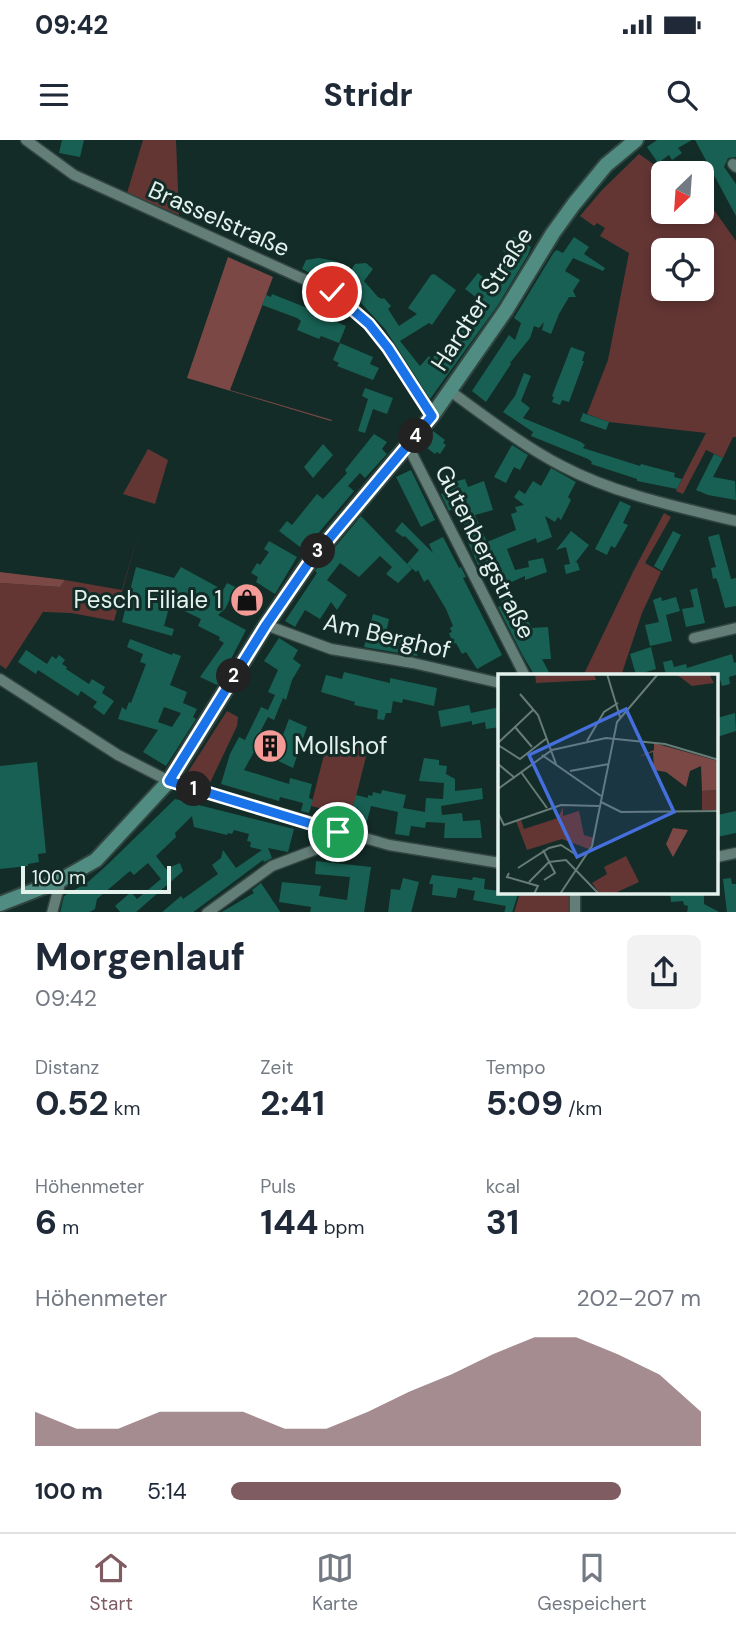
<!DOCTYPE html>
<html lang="de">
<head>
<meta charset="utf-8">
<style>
  body { margin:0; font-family:"DM Sans",sans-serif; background:#f2f2f3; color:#1f2937; height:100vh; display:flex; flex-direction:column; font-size:26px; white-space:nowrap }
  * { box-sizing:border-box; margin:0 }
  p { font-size:23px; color:#747a83 }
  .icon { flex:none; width:38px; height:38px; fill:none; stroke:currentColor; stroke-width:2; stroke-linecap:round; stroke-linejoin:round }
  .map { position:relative; height:772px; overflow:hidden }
  .panel { display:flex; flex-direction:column; background:#fff; flex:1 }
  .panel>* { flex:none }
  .needle { width:46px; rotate:205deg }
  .buttons { position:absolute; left:651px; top:21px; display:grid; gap:14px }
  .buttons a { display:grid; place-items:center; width:63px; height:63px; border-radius:10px; background:#fff; box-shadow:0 4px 10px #0003; font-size:35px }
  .scale { position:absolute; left:21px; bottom:18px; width:150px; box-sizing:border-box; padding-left:7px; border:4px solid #e4f2ee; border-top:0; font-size:19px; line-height:24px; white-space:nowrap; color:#e4f2ee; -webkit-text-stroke:5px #132c27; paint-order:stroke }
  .pin { position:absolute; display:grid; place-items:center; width:60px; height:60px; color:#fff; margin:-30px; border:4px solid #fff; border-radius:50%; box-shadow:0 2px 7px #0007 }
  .km { position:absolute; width:35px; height:35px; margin:-18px; border-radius:50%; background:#222; color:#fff; font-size:19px; line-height:35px; text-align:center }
  .round { display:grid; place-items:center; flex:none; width:74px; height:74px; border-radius:10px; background:#f2f2f3 }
  .headline { display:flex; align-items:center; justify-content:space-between; height:119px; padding:0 35px }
  h1 { font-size:38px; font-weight:700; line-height:52px }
  .stats { display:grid; grid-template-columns:repeat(3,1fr); gap:10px; height:119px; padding:7px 35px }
  .stats div { display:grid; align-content:center }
  .stats b { font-size:35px; font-weight:700 }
  .stats small { font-size:19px; font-weight:400 }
  .stats p { font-size:19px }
  .chart { height:196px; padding:14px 35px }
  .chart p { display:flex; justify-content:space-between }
  .chart svg { width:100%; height:126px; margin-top:7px; fill:#7f5c62; opacity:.7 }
  ul { padding:0 35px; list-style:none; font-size:23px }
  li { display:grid; grid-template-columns:112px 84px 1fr; align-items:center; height:52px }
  li i { height:18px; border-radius:9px; background:#7f5c62 }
  .status { display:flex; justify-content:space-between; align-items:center; height:49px; padding:0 35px; background:#fff; direction:ltr }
  .status svg { height:19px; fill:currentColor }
  header { display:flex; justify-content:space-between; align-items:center; height:91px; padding:0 35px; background:#fff; font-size:32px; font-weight:700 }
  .dock { display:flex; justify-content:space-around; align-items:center; height:98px; border-top:2px solid #e0e1e3; background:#fff; font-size:19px; color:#747a83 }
  .dock a { display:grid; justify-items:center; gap:4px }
  .dock .current { color:#7f5c62 }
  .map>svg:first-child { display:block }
  .green { fill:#633634; fill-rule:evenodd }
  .forest { fill:#7c4846 }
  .building { fill:#186053; fill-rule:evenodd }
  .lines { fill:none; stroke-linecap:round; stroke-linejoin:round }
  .minor-casing { stroke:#324541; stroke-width:13 }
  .secondary-casing { stroke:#324541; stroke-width:18 }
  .minor { stroke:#637d77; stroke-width:10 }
  .secondary { stroke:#508c81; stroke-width:14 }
  .route-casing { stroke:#fff; stroke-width:14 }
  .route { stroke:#1a73e8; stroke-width:9 }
  .labels { text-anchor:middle; stroke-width:6; stroke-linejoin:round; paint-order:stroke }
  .street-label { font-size:24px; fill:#e4f2ee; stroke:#132c27 }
  .poi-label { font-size:24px; fill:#e4f2ee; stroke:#132c27; text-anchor:end }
  .inset-road { fill:none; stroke:#677b77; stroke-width:2 }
  .view { fill:#456fdc; fill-opacity:0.15; stroke:#456fdc; stroke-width:3.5 }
  .inset-edge { fill:none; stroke:#e4f2ee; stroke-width:3.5 }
</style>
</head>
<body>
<div class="status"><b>09:42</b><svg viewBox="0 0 49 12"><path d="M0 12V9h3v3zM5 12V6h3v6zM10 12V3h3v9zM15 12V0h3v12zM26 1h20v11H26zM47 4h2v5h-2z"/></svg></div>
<header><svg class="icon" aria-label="menu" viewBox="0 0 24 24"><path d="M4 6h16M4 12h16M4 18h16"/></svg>Stridr<svg class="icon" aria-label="search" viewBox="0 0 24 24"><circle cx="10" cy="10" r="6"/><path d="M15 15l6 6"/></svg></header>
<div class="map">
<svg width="736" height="773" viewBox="0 0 736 773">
  <rect width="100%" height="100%" fill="#132c27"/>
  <g class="green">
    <path d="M143 0H176L179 75 127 53Z"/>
    <path d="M639 14 666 33H663V72H702V53L736 101V297H733L723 318 706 310 683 354 676 351 706 293 609 282 587 274 608 220 629 113 600 96 605 88 597 83 594 86 580 76 602 50ZM663 110H702V149H663Z"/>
    <path d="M148 309 168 320 155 364 123 354Z"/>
    <path d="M664 373 671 377 645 423 661 432 642 473 621 536H583L633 432Z"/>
    <path d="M139 391 114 481 71 473 43 472 6 529 0 525V443L60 447 65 440 122 450Z"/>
    <path d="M227 571 238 577 237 586 209 645 195 640 188 632Z"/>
    <path d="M328 599 368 609 351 676 311 666Z"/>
    <path d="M520 753H569L570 772 514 773Z"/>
  </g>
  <g class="forest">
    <path d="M228 117 273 137 230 250 332 280 331 281 187 238Z"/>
    <path d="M0 432 65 440 60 447 0 443Z"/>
  </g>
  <g class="building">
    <path d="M62 0H84L80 17 59 13Z"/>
    <path d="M657 0H692L678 8 682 13 672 20 669 15 658 23 647 7Z"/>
    <path d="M695 0H736V17L728 18 724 27 736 44V76Z"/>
    <path d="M514 97 531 107 528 115 498 165 430 259 385 189 351 152 349 154 302 129 306 120 319 118 335 121 351 130 355 124 366 123 373 129 364 141 378 157 382 159 384 158 391 166 388 169 399 186 417 174 408 168 431 135 434 134 456 150 432 185 429 183 400 201 420 226 429 216 432 219 438 211 442 214 448 207 481 161 465 149 478 133 490 143 508 114 503 111 511 98Z"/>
    <path d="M574 97 589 107 584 114 605 128 603 131 573 118 565 131 580 140 573 151 576 157H569L559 174 551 194 542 190 544 182 539 188 534 186 530 198 510 223 511 224 486 262 472 251 509 195 515 200 521 183 514 178 554 112 557 110 563 113Z"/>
    <path d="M272 154 315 171 316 168 327 172 324 177 346 186 339 203 321 196 319 199 297 190 301 181 297 178 262 165 266 155 271 157Z"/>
    <path d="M340 203 373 217 370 224 379 228 373 240 337 226 339 223 333 220Z"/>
    <path d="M571 207 585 212 582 221H584L569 262 562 260 560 265 552 262 554 257 552 256Z"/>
    <path d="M524 233 531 236 521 261 530 268 523 278 581 302 585 305 583 308 640 326 641 324 675 333 674 337 682 339 677 349 637 341V339L591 324 592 322 588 319 531 296 533 292 503 272 515 256Z"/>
    <path d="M365 248 393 258 387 274 373 269 365 293 358 291 368 259 362 256Z"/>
    <path d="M583 273 609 282 606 290 580 281Z"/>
    <path d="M433 291 445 300 443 303 446 305 440 314 437 312 435 314 423 305Z"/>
    <path d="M374 294 387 302 382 309 387 314 365 338 360 333 348 346 354 351 304 410 279 391 287 381 292 385 317 354 323 359 347 333 345 330Z"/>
    <path d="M323 304 333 315 313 338 304 327Z"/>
    <path d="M512 305 528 315 520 330 514 327 506 343 494 337Z"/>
    <path d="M714 314 723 318 713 337 735 341 736 360 708 355 696 350Z"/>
    <path d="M551 328 576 342 568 357 571 360 561 380 558 377 555 382 545 376 552 397 537 403 536 398 507 409 515 430 529 427 528 421 543 418 547 432 525 440V436L505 445 496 423 480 430 463 391 466 389 458 366 449 371 441 354 459 345 457 341 465 339 468 347 484 341 493 370 475 375 487 402 516 390 511 374 517 372 515 367 524 365 514 357 519 350 525 354 533 341 541 346Z"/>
    <path d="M411 330 435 380 421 387 396 337Z"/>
    <path d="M620 361 631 366 623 383 628 385 615 408 611 406 607 415 595 409Z"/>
    <path d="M361 376 412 429 398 443 386 434 392 427 380 416 359 437 340 423 327 440 347 455 337 470 331 462 320 479 305 470 295 487 285 481 317 433 315 431Z"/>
    <path d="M402 382 433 413 429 404 443 397 459 428 461 427 466 437 463 438 502 515 477 529 466 512 462 514 456 503 453 504 449 493 452 492 450 488 453 486 446 469 428 439 424 442 418 430 416 432 407 424 419 410 405 396 403 397 395 391Z"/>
    <path d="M571 391 589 405 575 423 577 422 580 430 566 434 564 425 570 424 566 407 556 410Z"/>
    <path d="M673 391 681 395 662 431 654 426Z"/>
    <path d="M719 394 731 439 736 438V466L725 468 718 443 716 438 713 439 711 428 716 427 708 397Z"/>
    <path d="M269 401 297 417 275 454 256 442 258 437 251 433 257 423 260 425 269 412 264 409Z"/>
    <path d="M136 427 174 438 181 427 223 450 227 443 254 456 245 468 230 459 225 469 218 475 246 490 231 519 233 520 217 545 200 537 224 503 219 500 220 497 198 486 201 479 170 464 164 486 174 489 172 496 122 482Z"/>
    <path d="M697 448 705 483 686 487 682 469 694 467 690 450Z"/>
    <path d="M509 456 515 468 519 466 532 488 548 487 551 519H542L551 536H535L523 516 498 467 503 465 501 461Z"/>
    <path d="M661 457 662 461 676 457 680 471 666 475 672 501 650 506 645 485 659 482 653 460Z"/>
    <path d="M373 474 389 479 386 493 392 494 391 496 420 501 417 516 364 507Z"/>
    <path d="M279 498 298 510 293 519 301 525 292 540 286 560 283 558 274 580 268 577 261 590 281 600 289 579 307 587 293 628 255 610 244 630 289 644 290 638 312 644 309 658 313 660 309 673 301 671 303 663 280 657 279 661 221 644 230 614 239 597 245 600 261 567 268 570 275 555 268 552 278 530 264 521Z"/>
    <path d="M130 499 172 515 173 513 181 516 170 545 187 552 183 563 197 569 193 577 196 579 166 626 143 612 158 590 118 579 122 567 126 570 129 562 131 563 146 524 140 522 143 514 127 507ZM164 567 181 573 172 587 158 582Z"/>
    <path d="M651 507 656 529 636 535 630 514Z"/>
    <path d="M26 510 47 524 52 516 56 519 59 515 65 520 62 524 67 527 66 529 89 544 92 539 105 547 102 553 114 561 104 575 93 567 97 562 81 551 78 556 38 530 36 534 18 522Z"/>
    <path d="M732 514 734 523 736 522V535L729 537 730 544 722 546 719 536H666L663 522 672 520 674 527 686 524 687 528Z"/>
    <path d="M344 532 390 543V538L437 548 434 566 403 559 402 563 393 561 391 573H386L384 580 377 579 378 570 354 565 355 562 321 552 326 535 342 539Z"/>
    <path d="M469 565 471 573 500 567V587L486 589 485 582 472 585V581L441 587 438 571Z"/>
    <path d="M735 573 736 591 717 597V578Z"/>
    <path d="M424 618 439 620V625L447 626 446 634 455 639V651L482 648 483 659 441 666 442 675 462 673 463 681 480 680 482 698H444L445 683 426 682 425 688 411 686 409 696 395 694 398 672 371 666 366 685 349 682 356 655 368 658V655L372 656 373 652 381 654 382 650 406 655 403 668 425 672 426 658 443 659 444 643 419 641Z"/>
    <path d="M37 622 46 713 38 714 39 722 28 724V726L0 729V626Z"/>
    <path d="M175 659 294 689 288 712 268 708 272 718 264 722 263 720 192 773H161L181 756 183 759 218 734 212 725 221 718 223 710 236 728 262 710 250 707 251 702 247 701 249 694 234 690 232 694 228 693 227 695 194 687 192 676 175 693 176 697 156 716 166 729 180 723 183 731 135 773H121L115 766 131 752 137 759 161 739 148 723 134 735 130 731 97 759 95 769 88 773H60L64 756 88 742 106 726Z"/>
    <path d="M736 671V693L717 697V675Z"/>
    <path d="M316 721 371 727 364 773H310L311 767 279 762 282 742 321 746 319 756 347 760 350 737 315 734Z"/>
    <path d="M432 735 472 740 473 737 485 739 484 749 500 751V753L518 754 512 773H504L506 766 473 760 475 751 458 748 456 758 432 755 433 744H429Z"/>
    <path d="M403 738 419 742 411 773H388L391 749 400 750Z"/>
    <path d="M731 738 732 744H736V773H727L723 739Z"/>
    <path d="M261 743 281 773H220L254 753 252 750Z"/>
    <path d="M670 753H704V764L721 773H687L688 766 684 765 683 761 671 762Z"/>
  </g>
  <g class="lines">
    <g class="minor-casing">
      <g id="minor">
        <path d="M26 0 74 35 332 152 368 184 388 208 432 276"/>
        <path d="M733 24 736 27"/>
        <path d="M450 251C486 277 522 305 562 326 615 354 678 367 736 381"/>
        <path d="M408 306 525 536"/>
        <path d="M266 485 331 509 413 523 500 543"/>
        <path d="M694 498 736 488"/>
        <path d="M0 539 118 615 169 641 389 705 500 723"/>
        <path d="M717 717 736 713"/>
        <path d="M575 753V773"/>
        <path d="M52 773 61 740"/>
        <path d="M207 773 272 726 317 709 339 692"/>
      </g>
    </g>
    <g class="secondary-casing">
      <path id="secondary" d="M0 764 61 740 96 720 169 641 266 485 308 424 432 276 506 170 553 93 574 64 606 25 636 0"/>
    </g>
    <use href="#minor" class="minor"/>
    <use href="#secondary" class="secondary"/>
  </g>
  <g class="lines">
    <g class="route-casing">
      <path id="route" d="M332 152 369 184 388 208 432 276 308 424 266 485 169 641 338 692"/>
    </g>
    <use href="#route" class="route"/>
  </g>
  <defs>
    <g id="shop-disc" transform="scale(1.75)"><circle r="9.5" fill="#f59b97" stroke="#132c27"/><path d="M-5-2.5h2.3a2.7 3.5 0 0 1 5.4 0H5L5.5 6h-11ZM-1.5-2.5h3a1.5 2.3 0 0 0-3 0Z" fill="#111"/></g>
    <g id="building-disc" transform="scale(1.75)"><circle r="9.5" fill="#f59b97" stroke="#132c27"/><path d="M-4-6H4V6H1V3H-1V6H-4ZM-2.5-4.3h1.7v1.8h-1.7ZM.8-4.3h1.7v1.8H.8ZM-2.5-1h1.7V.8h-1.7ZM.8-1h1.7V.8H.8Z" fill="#111"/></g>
  </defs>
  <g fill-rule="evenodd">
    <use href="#shop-disc" x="247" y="460"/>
    <use href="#building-disc" x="270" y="606"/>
  </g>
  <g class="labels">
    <g class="street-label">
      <text transform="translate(219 79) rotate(24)" y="8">Brasselstraße</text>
      <text transform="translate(482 159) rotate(-57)" y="8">Hardter Straße</text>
      <text transform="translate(485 412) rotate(63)" y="8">Gutenbergstraße</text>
      <text transform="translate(387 496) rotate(13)" y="8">Am Berghof</text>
    </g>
    <g class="poi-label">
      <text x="222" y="468">Pesch Filiale 1</text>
      <text x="294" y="614" text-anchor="start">Mollshof</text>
    </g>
  </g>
  <g transform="translate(498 534)">
    <rect width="220" height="220" fill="#132c27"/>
    <path d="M37 0H96L98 6 38 9ZM178 0H211L216 9 194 12ZM220 116V136H204V117ZM65 133V142L81 137 86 161 96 164 91 175 64 165 29 176 18 147 23 146 26 155 60 144ZM128 182 141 208 115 220H102L94 209 109 200 106 193Z" fill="#633634"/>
    <path d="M156 69 220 87V116L204 117 203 92 192 97 188 113 168 98 156 96 155 78 140 83 156 76ZM175 154 190 156 175 183 168 170Z" fill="#7c4846"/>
    <path class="inset-road" d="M109 0 122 43M22 20 40 41 58 90M17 53 34 73M89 67 106 38 120 29M0 69 36 35M0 71 22 85 49 64M44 81 103 122M0 90 17 104M72 97 111 90M23 98 49 134M0 115 54 76 108 64 167 70 221 86M103 128 123 138 221 137M0 139 6 151 63 131 101 132M45 176 57 199 46 206M20 194 51 174 63 171 77 180M11 199 9 203 40 212 36 220M31 208 51 188 68 186 101 220M62 220 94 172 119 48 160 0"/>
    <path class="view" d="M128 35 176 138 79 183 31 81Z"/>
    <rect width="220" height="220" class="inset-edge"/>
  </g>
</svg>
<div class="buttons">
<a><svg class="needle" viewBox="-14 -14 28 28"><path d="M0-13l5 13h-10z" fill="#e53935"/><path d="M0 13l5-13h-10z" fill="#747a83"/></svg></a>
<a><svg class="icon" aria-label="locate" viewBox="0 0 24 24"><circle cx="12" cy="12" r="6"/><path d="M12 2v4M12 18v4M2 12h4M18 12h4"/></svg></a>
</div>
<div class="scale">100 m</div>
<div class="pin" style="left:338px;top:692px;background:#1e9e55"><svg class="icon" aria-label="arrive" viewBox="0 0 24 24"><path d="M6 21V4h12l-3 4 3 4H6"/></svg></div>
<div class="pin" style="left:332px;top:152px;background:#d93025"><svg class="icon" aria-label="check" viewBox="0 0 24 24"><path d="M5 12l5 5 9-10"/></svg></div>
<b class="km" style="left:194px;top:649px">1</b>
<b class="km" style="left:234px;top:536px">2</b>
<b class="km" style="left:318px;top:411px">3</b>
<b class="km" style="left:416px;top:296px">4</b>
</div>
<section class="panel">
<div class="headline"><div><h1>Morgenlauf</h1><p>09:42</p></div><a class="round"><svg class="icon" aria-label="share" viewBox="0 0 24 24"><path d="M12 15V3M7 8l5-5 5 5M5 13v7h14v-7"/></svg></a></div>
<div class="stats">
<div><p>Distanz</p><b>0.52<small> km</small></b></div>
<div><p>Zeit</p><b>2:41</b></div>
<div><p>Tempo</p><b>5:09<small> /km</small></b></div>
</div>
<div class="stats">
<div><p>Höhenmeter</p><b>6<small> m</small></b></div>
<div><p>Puls</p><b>144<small> bpm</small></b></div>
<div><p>kcal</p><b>31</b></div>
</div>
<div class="chart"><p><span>Höhenmeter</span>202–207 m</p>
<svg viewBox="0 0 160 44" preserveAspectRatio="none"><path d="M0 44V32L10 38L20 38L30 32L40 32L50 32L60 38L70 38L80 32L90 25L100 19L110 12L120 6L130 6L140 12L150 19L160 32V44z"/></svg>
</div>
<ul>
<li><b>100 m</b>5:14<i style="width:83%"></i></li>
</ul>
</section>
<nav class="dock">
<a class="current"><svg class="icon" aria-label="home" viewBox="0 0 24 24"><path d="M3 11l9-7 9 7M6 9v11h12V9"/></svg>Start</a>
<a><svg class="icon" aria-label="map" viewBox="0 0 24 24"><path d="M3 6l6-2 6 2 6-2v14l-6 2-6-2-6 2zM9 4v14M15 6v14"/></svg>Karte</a>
<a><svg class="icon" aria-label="saved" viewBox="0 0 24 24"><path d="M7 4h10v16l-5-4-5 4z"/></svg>Gespeichert</a>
</nav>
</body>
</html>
